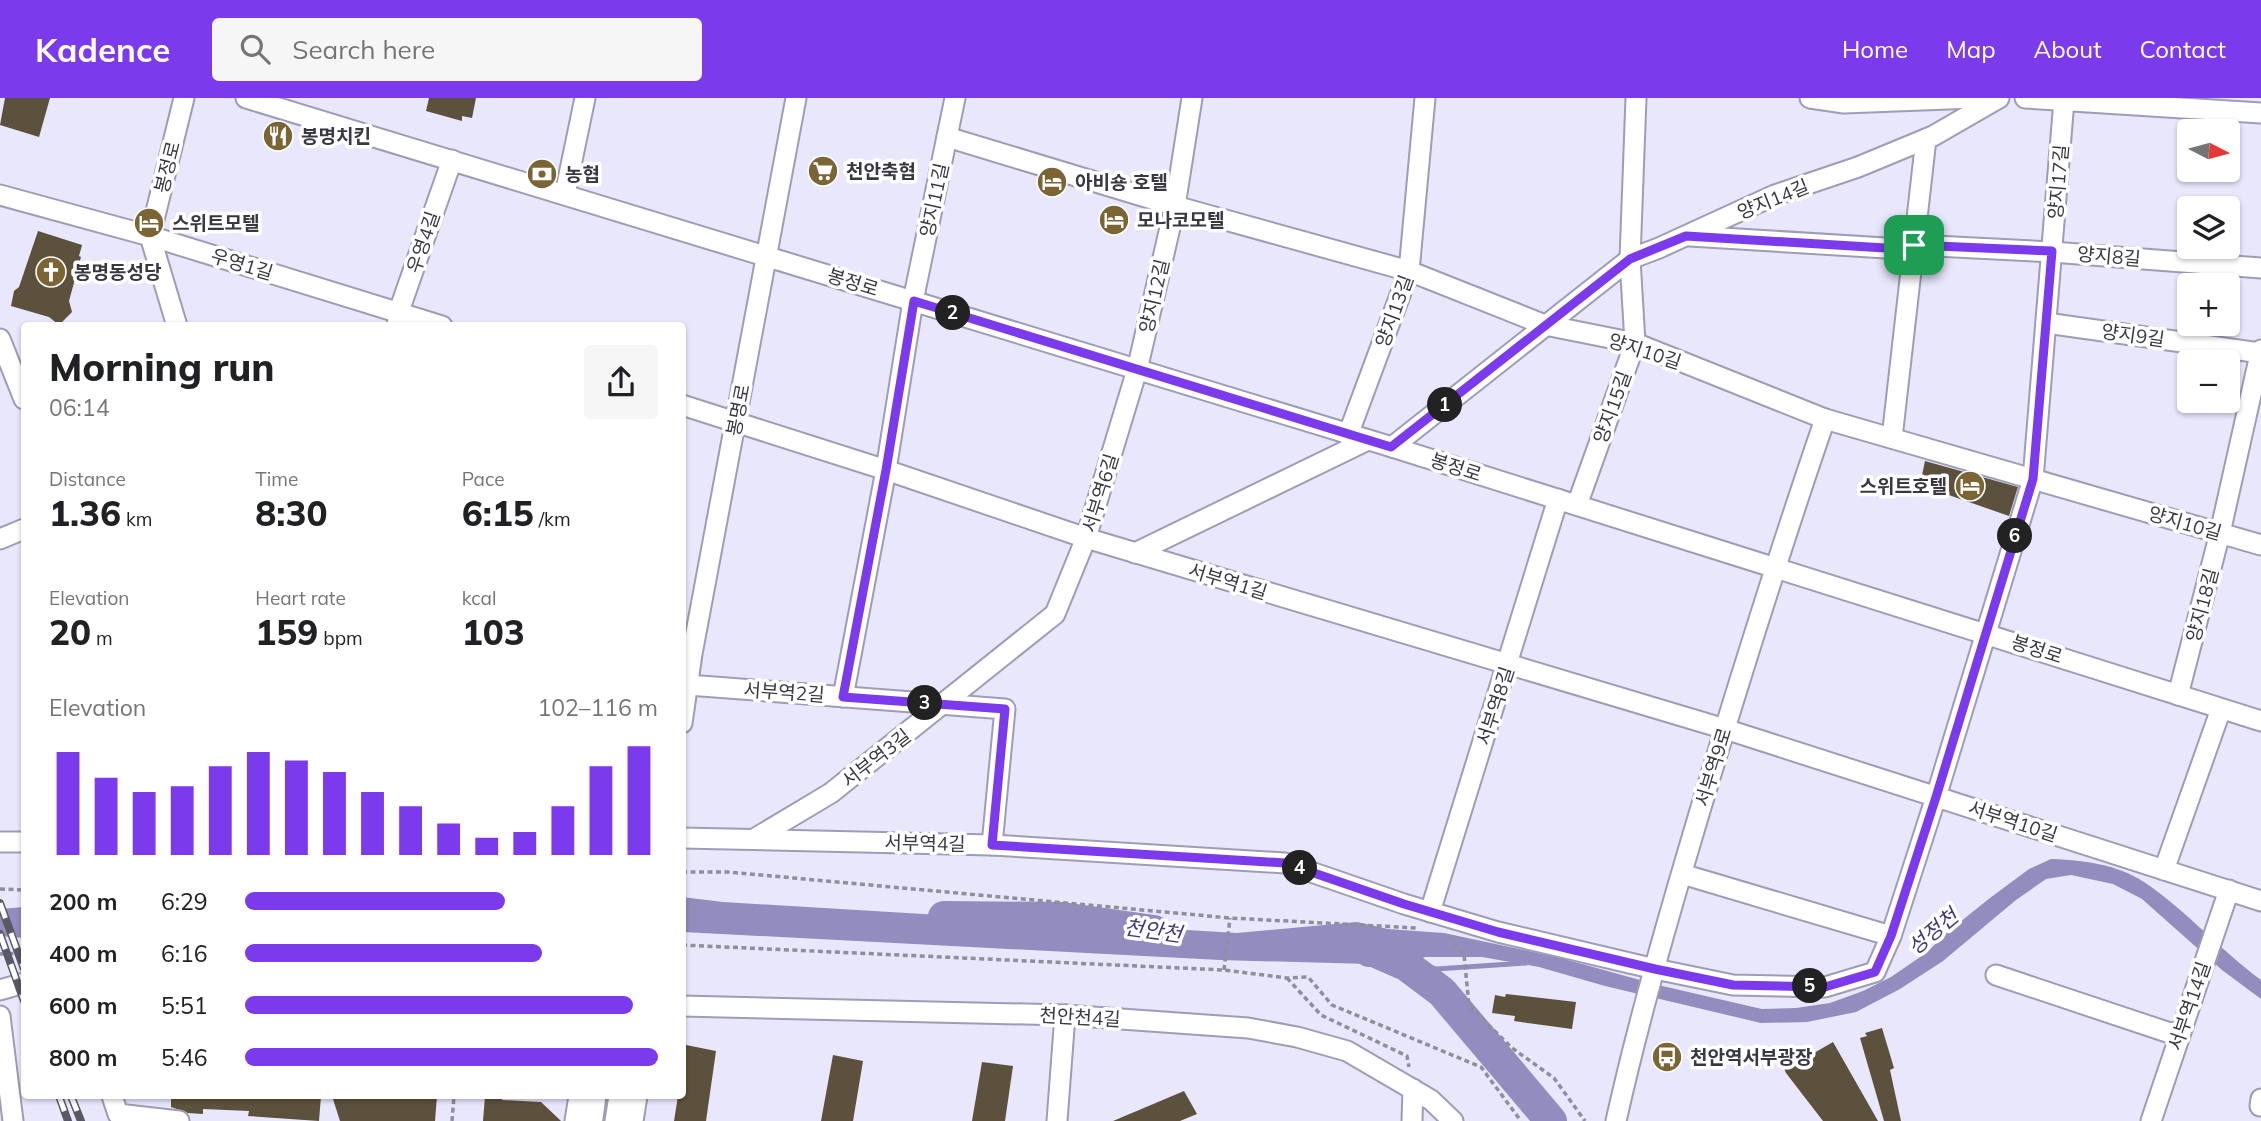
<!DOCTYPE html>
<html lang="en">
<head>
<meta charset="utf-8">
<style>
  body { margin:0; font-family:Mulish,"Noto Sans KR",sans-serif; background:#f6f6f6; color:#202124; height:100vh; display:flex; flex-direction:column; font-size:26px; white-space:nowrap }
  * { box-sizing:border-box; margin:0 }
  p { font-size:23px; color:#757577 }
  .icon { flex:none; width:38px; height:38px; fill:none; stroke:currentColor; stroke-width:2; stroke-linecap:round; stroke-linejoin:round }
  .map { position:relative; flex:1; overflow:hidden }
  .sheet { position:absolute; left:21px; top:224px; width:665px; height:777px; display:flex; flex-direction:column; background:#fff; border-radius:7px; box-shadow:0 2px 5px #0004 }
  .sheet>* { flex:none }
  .needle { width:46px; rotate:96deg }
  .controls { position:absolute; left:2177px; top:21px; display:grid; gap:14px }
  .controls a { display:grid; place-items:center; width:63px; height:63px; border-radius:7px; background:#fff; box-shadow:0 2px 5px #0004; font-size:35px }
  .pin { position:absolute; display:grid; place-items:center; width:60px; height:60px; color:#fff; margin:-30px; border-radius:14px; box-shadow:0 4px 10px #0006 }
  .km { position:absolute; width:35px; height:35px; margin:-18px; border-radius:50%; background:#222; color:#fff; font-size:19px; line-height:35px; text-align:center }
  .round { display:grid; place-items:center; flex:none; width:74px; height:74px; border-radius:7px; background:#f6f6f6 }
  .summary { display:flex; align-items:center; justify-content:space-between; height:119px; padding:0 28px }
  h1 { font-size:38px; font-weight:800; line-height:52px }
  .stats { display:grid; grid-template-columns:repeat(3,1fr); gap:10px; height:119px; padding:7px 28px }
  .stats div { display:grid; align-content:center }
  .stats b { font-size:35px; font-weight:800 }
  .stats small { font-size:19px; font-weight:400 }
  .stats p { font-size:19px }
  .chart { height:196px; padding:14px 28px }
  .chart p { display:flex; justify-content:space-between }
  .chart svg { width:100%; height:126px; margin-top:7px; stroke:#7c3aed; stroke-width:6 }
  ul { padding:0 28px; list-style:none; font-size:23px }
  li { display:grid; grid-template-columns:112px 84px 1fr; align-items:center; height:52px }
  li i { height:18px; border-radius:9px; background:#7c3aed }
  header { display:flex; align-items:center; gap:42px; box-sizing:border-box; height:98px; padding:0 35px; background:#7c3aed; color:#fff }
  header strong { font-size:33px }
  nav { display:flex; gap:38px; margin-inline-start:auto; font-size:24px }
  .search { width:490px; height:63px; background:#f6f6f6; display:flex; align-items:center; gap:18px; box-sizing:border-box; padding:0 24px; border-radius:7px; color:#757577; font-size:26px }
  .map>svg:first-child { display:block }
  .water { fill:#928dbe }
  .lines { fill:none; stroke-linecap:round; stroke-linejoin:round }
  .stream { stroke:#928dbe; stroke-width:5 }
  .river { stroke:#928dbe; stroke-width:32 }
  .building { fill:#5c513c }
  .minor-casing { stroke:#9f9cb5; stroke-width:23 }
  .path { stroke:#8f8e9d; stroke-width:3.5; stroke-dasharray:5 3.5; stroke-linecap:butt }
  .minor { stroke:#fff; stroke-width:19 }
  .rail-casing { stroke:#595865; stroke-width:8 }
  .rail { stroke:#fff; stroke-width:5; stroke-dasharray:16; stroke-linecap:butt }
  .route-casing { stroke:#fff; stroke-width:14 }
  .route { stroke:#7c3aed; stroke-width:9 }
  .labels { text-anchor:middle; stroke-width:7; stroke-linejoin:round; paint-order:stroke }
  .poi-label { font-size:19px; font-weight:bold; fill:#393842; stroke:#fff; text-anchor:start }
  .street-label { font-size:19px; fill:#393842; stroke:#fff }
  .water-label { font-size:21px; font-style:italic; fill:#423674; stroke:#fff }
</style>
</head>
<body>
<header>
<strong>Kadence</strong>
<div class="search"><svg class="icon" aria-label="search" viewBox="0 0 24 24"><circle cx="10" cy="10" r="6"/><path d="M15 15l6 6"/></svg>Search here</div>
<nav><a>Home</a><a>Map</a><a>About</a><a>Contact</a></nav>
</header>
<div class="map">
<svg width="2261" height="1023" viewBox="0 0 2261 1023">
  <rect width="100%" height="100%" fill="#e8e7fc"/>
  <g class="water">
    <path d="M2051 761C2082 762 2117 766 2144 784 2187 813 2220 852 2261 882V901L2222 872 2142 801 2113 786 2071 777 2046 781 2016 802 1943 863 1900 891 1856 914 1807 924 1761 925 1605 888 1539 869 1482 859H1425L1406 867 1220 862 683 834 682 799 723 804 1237 835 1357 824 1388 831 1444 835 1557 859 1658 887 1762 911 1796 910 1830 905 1863 893 1891 879 1926 855 1950 832 1990 800 2029 771Z"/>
    <path d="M24 809V840L0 838V811Z"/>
  </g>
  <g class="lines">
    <path class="stream" d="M1408 863 1436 871 1526 865"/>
    <g class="river">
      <path d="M944 819 1062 820 1154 833"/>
      <path d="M1369 853H1374L1406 867 1442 894 1551 1023"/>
    </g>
  </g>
  <g class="building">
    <path d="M5 0H50L39 39 0 27Z"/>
    <path d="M429 0H476L472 20 462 18V23L426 13Z"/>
    <path d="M38 133 82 147 79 158 81 159 69 203 72 214 59 227 49 219 11 208 14 193 19 189Z"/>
    <path d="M1925 363 2018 389 2009 418 1920 387Z"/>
    <path d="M1506 896 1576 904 1572 931 1514 923 1515 918 1492 915 1495 897 1505 899Z"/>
    <path d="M1882 930 1894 970 1890 972 1901 1023H1884L1860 940 1867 938 1865 935Z"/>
    <path d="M1833 944 1878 1023H1823L1786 975 1783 968 1808 948 1814 955Z"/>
    <path d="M686 947 716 953 706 1023H674L678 998H682V967Z"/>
    <path d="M833 957 863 963 853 1023H821Z"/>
    <path d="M982 964 1013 968 1005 1023H972Z"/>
    <path d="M1184 993 1197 1016 1180 1023H1113Z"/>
    <path d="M171 998H321L319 1023 248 1018 249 1013 203 1011V1016L188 1015 171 1009Z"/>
    <path d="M332 998H437L435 1023H340Z"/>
    <path d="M485 998H502V1002L541 1004 561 1023H483Z"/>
  </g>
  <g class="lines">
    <g class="minor-casing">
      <g id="minor">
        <path d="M246 0 1392 349 2261 623"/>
        <path d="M1810 0 1844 5 1975 0"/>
        <path d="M2025 0 2261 15"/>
        <path d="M947 39 1175 108 1409 173 1545 227 1635 245 1825 321 2261 447"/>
        <path d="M565 96 585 0"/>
        <path d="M0 97 150 138 442 228"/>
        <path d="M1690 138 1902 151 1915 147 2052 154 2261 170"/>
        <path d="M2046 225 2261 255"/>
        <path d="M177 228 150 138 184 0"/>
        <path d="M397 228 399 213 452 62"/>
        <path d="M0 241 24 301"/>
        <path d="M682 307 886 372 1086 440 1725 631 2261 803"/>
        <path d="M1348 337 1409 173 1425 0"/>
        <path d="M1892 340 1926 41"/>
        <path d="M1392 349 1630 161 1659 150 1775 97 1858 69 1933 38 1999 0"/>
        <path d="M1577 407 1635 245 1630 161 1636 0"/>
        <path d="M0 441 24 431"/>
        <path d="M1135 455 1368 342"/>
        <path d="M688 587 1005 611 992 747"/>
        <path d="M2178 597 2220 435 2261 252"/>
        <path d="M843 599 886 372 913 203 955 0"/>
        <path d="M682 625 692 556 796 0"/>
        <path d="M682 740 992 747 1285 765 1404 806 1498 834 1655 871 1733 887 1825 889 1875 874 1891 838 1936 699 2033 381 2064 2"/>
        <path d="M754 741 831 695 1055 516 1086 440 1137 272 1175 108 1192 0"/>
        <path d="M0 744H24"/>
        <path d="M2164 772 2221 611"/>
        <path d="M1682 776 1891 838"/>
        <path d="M1430 814 1558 401"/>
        <path d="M1996 877 2179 938"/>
        <path d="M0 892 24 885"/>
        <path d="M682 908 1065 917 1248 930 1297 939 1347 953 1431 1002 1453 1023"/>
        <path d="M0 918 13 1023"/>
        <path d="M112 998 118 1016 179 1023"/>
        <path d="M2260 1008 2261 1001"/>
        <path d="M593 1020 596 998"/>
        <path d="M575 1023 579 998"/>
        <path d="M615 1023 619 998"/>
        <path d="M633 1023 637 998"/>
        <path d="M1057 1023 1065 917"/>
        <path d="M1412 1023 1413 991"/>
        <path d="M1616 1023C1639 920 1669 817 1699 716 1739 583 1780 452 1825 321"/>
        <path d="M2151 1023 2229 792"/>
      </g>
    </g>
    <g class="path">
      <path d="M682 774H728L1230 820 1417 830"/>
      <path d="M0 791 24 792"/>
      <path d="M1449 838 1464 856 1469 908 1512 950 1554 980 1585 1023"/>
      <path d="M682 847 1224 872 1287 880 1308 879 1332 907 1481 969 1521 1023"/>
      <path d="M0 856 24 855"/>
      <path d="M1224 872 1230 820"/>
      <path d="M1287 880 1321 917 1407 958 1409 969"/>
      <path d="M452 1023 454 998"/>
    </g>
    <use href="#minor" class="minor"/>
    <g class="rail-casing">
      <g id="rail">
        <path d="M0 805 24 871"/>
        <path d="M0 836 24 903"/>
        <path d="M59 998 68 1023"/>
        <path d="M71 998 81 1023"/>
      </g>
    </g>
    <use href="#rail" class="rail"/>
  </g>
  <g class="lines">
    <g class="route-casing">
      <path id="route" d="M1686 138 1902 151 1914 147 2052 153 2033 381 1936 699 1891 838 1875 874 1825 889 1733 887 1655 871 1498 834 1404 806 1285 765 992 747 1005 611 843 599 886 372 914 203 1391 349 1630 161Z"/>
    </g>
    <use href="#route" class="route"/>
  </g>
  <defs>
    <g id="restaurant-disc" transform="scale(1.575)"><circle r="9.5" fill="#7c6535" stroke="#fff"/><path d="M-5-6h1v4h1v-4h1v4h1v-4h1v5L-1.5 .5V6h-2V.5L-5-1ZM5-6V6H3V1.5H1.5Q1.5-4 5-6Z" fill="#fff"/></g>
    <g id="supermarket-disc" transform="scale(1.575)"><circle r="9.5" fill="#7c6535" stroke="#fff"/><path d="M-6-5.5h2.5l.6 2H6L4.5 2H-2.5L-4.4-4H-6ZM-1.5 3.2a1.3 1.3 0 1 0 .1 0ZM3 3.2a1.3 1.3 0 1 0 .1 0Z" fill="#fff"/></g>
    <g id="bank-disc" transform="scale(1.575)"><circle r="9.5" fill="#7c6535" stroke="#fff"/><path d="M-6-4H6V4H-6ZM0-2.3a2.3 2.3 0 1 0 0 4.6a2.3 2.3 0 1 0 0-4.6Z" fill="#fff"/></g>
    <g id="hotel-disc" transform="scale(1.575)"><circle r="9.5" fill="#7c6535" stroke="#fff"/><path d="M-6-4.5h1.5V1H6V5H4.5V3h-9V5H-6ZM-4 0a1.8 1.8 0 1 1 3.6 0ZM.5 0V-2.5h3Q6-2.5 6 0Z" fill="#fff"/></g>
    <g id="church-disc" transform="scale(1.575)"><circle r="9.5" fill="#7c6535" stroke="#fff"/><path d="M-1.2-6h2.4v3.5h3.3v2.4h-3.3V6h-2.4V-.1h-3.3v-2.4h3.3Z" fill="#fff"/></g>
    <g id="bus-disc" transform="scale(1.575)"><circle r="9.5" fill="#7c6535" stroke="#fff"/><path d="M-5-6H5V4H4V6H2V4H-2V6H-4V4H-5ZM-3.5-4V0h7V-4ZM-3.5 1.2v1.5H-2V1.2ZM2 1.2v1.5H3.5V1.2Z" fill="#fff"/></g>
  </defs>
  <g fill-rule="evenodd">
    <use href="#restaurant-disc" x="278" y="38"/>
    <use href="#supermarket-disc" x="823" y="73"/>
    <use href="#bank-disc" x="542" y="76"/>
    <use href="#hotel-disc" x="1052" y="84"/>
    <use href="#hotel-disc" x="1114" y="122"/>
    <use href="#hotel-disc" x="149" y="125"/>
    <use href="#church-disc" x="51" y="174"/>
    <use href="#hotel-disc" x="1970" y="388"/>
    <use href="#bus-disc" x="1667" y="959"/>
  </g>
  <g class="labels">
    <g class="poi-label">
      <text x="301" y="45">봉명치킨</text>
      <text x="846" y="80">천안축협</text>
      <text x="565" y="83">농협</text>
      <text x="1075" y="91">아비숑 호텔</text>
      <text x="1137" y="129">모나코모텔</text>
      <text x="172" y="132">스위트모텔</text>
      <text x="74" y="181">봉명동성당</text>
      <text x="1947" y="395" text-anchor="end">스위트호텔</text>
      <text x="1690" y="966">천안역서부광장</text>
    </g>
    <g class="street-label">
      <text transform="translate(167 69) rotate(-76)" y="7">봉정로</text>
      <text transform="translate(2058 84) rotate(-85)" y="7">양지17길</text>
      <text transform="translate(1773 101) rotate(-22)" y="7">양지14길</text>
      <text transform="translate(934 102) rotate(-78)" y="7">양지11길</text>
      <text transform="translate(423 144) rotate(-71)" y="7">우영4길</text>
      <text transform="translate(2109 158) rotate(5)" y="7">양지8길</text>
      <text transform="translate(242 166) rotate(17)" y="7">우영1길</text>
      <text transform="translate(853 184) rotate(17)" y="7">봉정로</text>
      <text transform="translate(1154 198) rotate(-77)" y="7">양지12길</text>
      <text transform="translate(1394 213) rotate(-70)" y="7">양지13길</text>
      <text transform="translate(2133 237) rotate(8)" y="7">양지9길</text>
      <text transform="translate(1645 253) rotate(18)" y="7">양지10길</text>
      <text transform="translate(1612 309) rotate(-70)" y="7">양지15길</text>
      <text transform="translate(738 312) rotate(-79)" y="7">봉명로</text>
      <text transform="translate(1456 369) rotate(18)" y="7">봉정로</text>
      <text transform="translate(1100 395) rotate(-73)" y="7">서부역6길</text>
      <text transform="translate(2185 425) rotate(16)" y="7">양지10길</text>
      <text transform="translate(1228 483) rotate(17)" y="7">서부역1길</text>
      <text transform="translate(2202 507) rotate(-75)" y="7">양지18길</text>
      <text transform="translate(2037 551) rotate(18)" y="7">봉정로</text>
      <text transform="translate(784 594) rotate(4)" y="7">서부역2길</text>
      <text transform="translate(1495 608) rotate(-72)" y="7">서부역8길</text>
      <text transform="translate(876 660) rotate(-38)" y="7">서부역3길</text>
      <text transform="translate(1713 669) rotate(-73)" y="7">서부역9로</text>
      <text transform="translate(2013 723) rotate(18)" y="7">서부역10길</text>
      <text transform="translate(925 745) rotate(1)" y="7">서부역4길</text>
      <text transform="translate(2189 908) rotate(-71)" y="7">서부역14길</text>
      <text transform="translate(1080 919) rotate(3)" y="7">천안천4길</text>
    </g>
    <g class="water-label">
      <text transform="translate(1153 833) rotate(8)" y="7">천안천</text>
      <text transform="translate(1933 834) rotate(-40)" y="7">성정천</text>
    </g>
  </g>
</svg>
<div class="controls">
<a><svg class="needle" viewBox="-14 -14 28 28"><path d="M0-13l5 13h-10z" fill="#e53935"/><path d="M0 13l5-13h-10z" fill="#757577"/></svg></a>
<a><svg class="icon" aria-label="layers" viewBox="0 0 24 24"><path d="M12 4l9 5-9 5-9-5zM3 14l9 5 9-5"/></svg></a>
<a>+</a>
<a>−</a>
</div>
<div class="pin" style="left:1914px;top:147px;background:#1e9e55"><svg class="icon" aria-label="arrive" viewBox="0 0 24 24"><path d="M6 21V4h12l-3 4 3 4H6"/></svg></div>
<b class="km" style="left:1445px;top:307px">1</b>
<b class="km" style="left:953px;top:215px">2</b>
<b class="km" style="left:925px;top:605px">3</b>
<b class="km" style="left:1300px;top:770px">4</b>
<b class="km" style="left:1810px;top:888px">5</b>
<b class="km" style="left:2015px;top:438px">6</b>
<section class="sheet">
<div class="summary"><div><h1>Morning run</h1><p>06:14</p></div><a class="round"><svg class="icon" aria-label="share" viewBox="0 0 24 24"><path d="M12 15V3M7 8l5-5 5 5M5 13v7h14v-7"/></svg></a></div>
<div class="stats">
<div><p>Distance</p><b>1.36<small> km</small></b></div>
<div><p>Time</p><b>8:30</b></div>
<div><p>Pace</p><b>6:15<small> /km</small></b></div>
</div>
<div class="stats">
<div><p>Elevation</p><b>20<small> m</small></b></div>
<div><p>Heart rate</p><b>159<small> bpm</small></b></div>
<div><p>kcal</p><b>103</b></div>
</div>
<div class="chart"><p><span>Elevation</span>102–116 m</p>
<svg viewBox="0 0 160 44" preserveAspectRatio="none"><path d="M5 44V8M15 44V17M25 44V22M35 44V20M45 44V13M55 44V8M65 44V11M75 44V15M85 44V22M95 44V27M105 44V33M115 44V38M125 44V36M135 44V27M145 44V13M155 44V6"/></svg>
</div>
<ul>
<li><b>200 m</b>6:29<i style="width:63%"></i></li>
<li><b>400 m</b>6:16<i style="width:72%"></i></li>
<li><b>600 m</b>5:51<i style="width:94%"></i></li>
<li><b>800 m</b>5:46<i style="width:100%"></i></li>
</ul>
</section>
</div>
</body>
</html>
